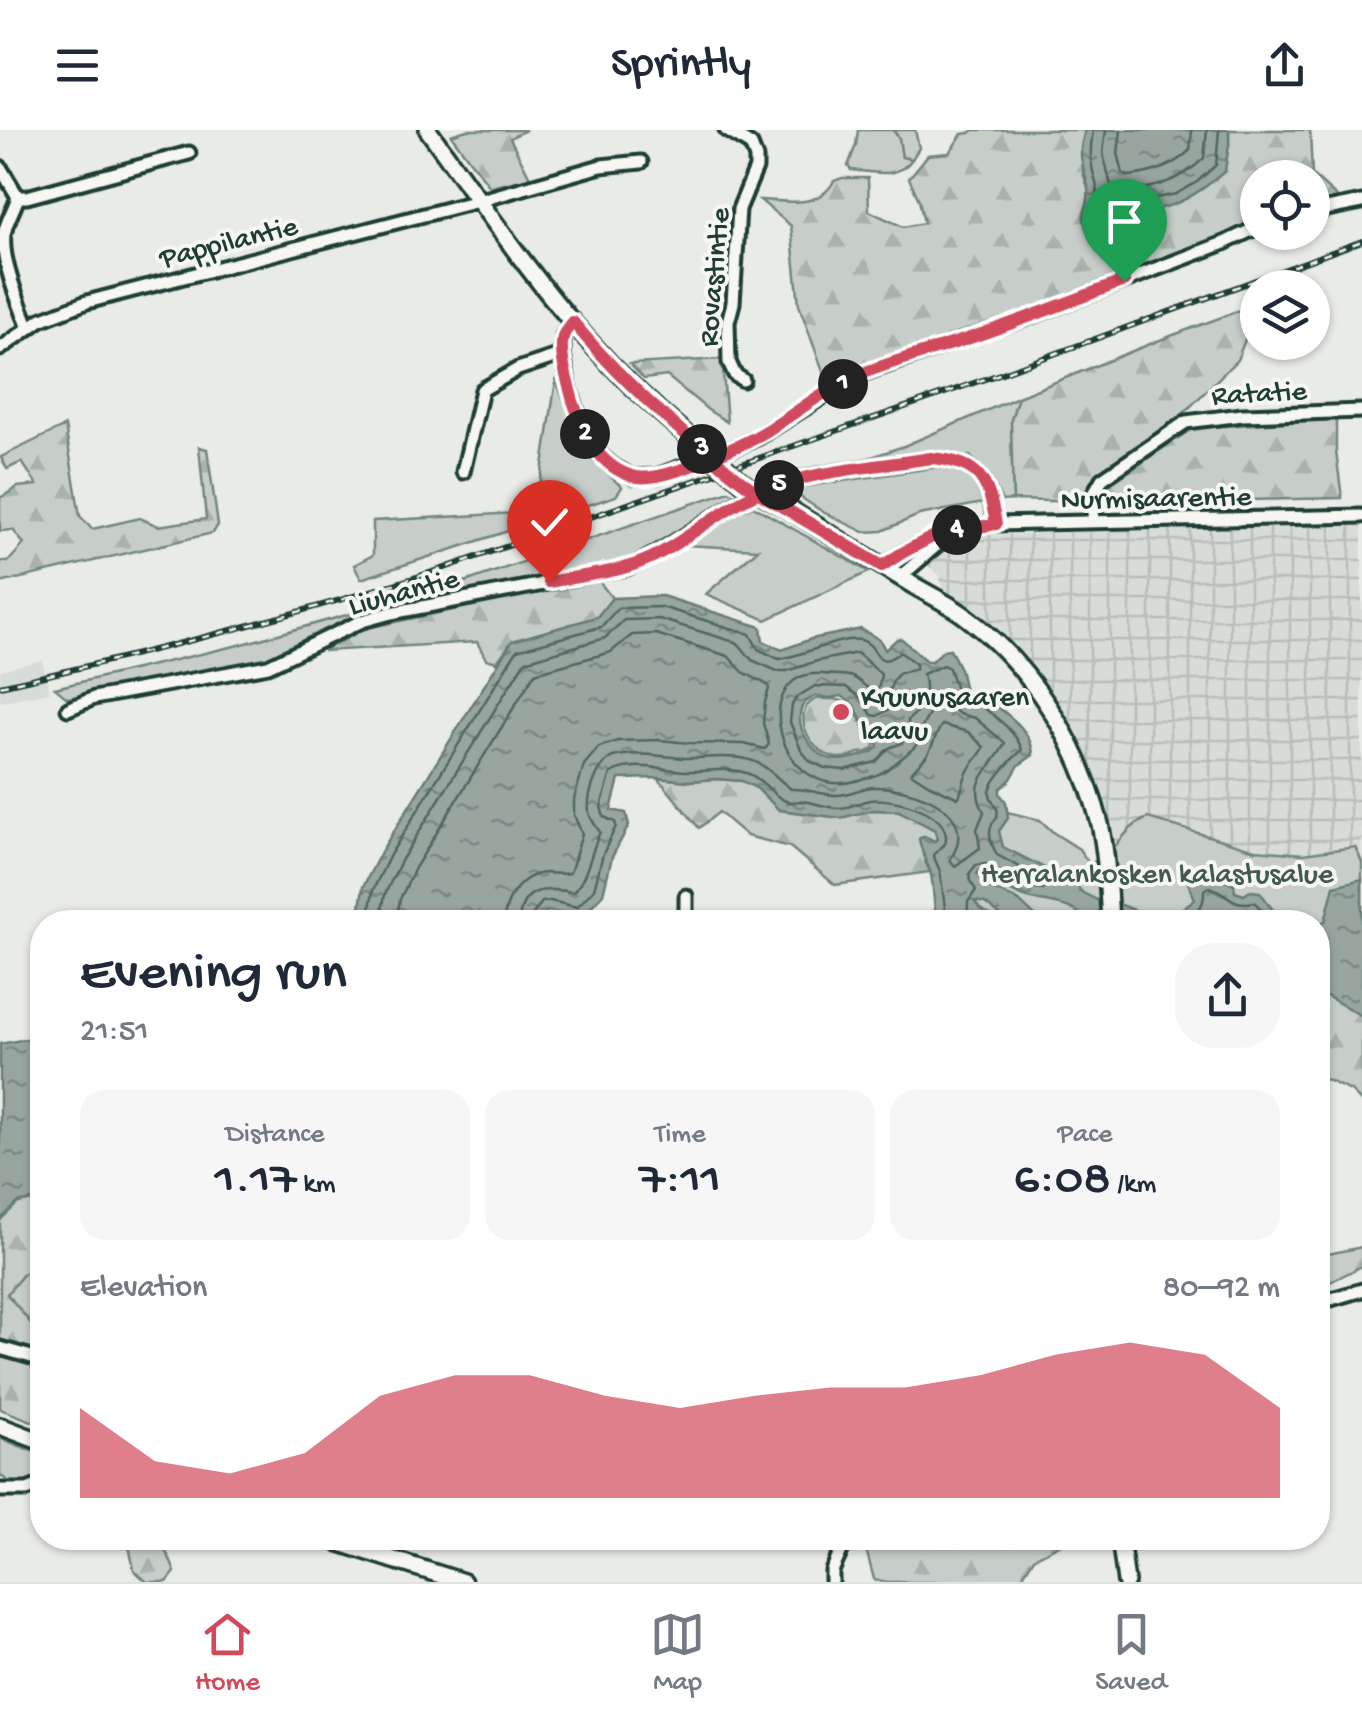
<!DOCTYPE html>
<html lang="en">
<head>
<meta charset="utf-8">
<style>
  body { margin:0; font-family:"Gochi Hand",sans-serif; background:#f6f6f7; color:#1f2937; height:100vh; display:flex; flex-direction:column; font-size:38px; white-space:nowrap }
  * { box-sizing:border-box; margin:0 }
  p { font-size:32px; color:#747a83 }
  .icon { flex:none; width:55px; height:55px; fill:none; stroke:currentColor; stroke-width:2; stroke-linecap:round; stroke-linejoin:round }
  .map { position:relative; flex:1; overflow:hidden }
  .sheet { position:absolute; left:30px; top:780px; width:1300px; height:640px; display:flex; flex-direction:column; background:#fff; border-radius:40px; box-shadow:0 2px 8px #0004 }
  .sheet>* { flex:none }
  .fabs { position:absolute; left:1240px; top:30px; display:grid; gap:20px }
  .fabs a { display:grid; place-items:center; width:90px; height:90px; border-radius:50%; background:#fff; box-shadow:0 2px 8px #0004; font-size:50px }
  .pin { position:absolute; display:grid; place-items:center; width:85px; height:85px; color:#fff; margin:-102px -42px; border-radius:50% 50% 50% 0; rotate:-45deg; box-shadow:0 0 10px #0007 }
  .pin .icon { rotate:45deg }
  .km { position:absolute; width:50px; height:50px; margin:-25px; border-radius:50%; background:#222; color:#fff; font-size:28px; line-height:50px; text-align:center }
  .round { display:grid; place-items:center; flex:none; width:105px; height:105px; border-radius:40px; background:#f6f6f7 }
  .head { display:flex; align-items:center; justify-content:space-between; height:170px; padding:0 50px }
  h1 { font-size:55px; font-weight:600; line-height:75px }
  .stats { display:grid; grid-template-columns:repeat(3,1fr); gap:15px; height:170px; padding:10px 50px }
  .stats div { display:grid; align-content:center; border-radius:25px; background:#f6f6f7; text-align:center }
  .stats b { font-size:50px; font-weight:600 }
  .stats small { font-size:28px; font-weight:400 }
  .stats p { font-size:28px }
  .chart { height:280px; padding:20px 50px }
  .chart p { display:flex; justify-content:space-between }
  .chart svg { width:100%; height:180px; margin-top:10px; fill:#d1495b; opacity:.7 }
  header { display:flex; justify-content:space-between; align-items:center; height:130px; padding:0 50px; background:#fff; font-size:45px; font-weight:600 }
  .menu { display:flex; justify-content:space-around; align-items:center; height:140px; border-top:2px solid #e0e1e3; background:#fff; font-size:28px; color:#747a83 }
  .menu a { display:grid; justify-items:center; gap:5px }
  .menu .on { color:#d1495b }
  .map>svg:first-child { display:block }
  .built { fill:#d8dcd8 }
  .industrial { fill:url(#industrial-grid) }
  .green { fill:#c7cec9; stroke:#73867e; stroke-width:2.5 }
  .forest { fill:url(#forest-firs); stroke:#73867e; stroke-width:2.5 }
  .water { fill:url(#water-ripples); stroke:#687c75; stroke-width:2.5; fill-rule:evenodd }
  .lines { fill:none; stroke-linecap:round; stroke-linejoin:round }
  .shore { stroke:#50675f; stroke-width:2.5 }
  .street-casing { stroke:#1f3d34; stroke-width:19 }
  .secondary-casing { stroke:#1f3d34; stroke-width:22 }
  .street { stroke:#f6f6f2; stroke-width:11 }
  .secondary { stroke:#f6f6f2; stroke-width:15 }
  .rail-casing { stroke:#1f3d34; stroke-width:6 }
  .rail { stroke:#f6f6f2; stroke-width:2.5; stroke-dasharray:8; stroke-linecap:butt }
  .secondary-bridge-casing { stroke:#1f3d34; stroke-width:22; stroke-linecap:butt }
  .secondary-bridge { stroke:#f6f6f2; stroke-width:15 }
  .route-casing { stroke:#fff; stroke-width:20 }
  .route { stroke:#d1495b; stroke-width:12 }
  .poi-dot { fill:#d1495b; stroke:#f6f6f2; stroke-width:4 }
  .labels { text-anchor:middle; stroke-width:8; stroke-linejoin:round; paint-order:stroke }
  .street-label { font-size:30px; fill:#1f3d34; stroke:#f6f6f2 }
  .poi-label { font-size:30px; fill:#1f3d34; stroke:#f6f6f2; text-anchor:start }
  .park-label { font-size:30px; fill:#415a52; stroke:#f6f6f2 }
</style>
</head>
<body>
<header><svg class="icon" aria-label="menu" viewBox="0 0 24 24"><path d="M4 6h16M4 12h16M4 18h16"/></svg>Sprintly<svg class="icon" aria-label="share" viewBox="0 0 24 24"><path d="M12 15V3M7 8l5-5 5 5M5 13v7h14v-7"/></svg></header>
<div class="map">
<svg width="1362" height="1452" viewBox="0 0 1362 1452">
  <defs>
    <pattern id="industrial-grid" width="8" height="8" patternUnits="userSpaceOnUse" patternTransform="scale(2.5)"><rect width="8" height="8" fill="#d8dcd8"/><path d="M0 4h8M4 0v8" fill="none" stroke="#b9beba"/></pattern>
    <pattern id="forest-firs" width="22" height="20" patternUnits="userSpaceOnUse" patternTransform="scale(2.5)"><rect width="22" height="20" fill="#c7cec9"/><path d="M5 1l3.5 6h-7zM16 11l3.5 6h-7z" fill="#aab2ad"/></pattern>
    <pattern id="water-ripples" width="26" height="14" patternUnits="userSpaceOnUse" patternTransform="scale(2.5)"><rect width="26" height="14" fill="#99a6a0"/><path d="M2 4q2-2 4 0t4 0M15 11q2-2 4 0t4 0" fill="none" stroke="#7c8883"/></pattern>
  </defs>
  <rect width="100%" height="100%" fill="#e9ebe7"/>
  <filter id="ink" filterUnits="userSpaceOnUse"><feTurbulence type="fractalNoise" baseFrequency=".01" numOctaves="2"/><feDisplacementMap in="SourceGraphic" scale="20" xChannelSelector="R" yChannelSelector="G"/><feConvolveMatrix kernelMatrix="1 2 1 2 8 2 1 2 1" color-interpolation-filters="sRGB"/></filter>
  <g filter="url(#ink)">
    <path class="built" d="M42 530 50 562 0 572V540Z"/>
    <path class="industrial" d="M1362 394V749L1318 792 1116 773 1112 710 1100 662 1084 623 1064 586 1036 544 1016 523 997 502 943 459 939 445 924 432 942 417 954 412 990 405Z"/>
    <g class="green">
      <path d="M858 0H893L899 8 902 27 912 29C898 50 873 42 851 40L848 36 856 15Z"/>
      <path d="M556 250 583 321 622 357 616 366 361 449 354 435 373 425V391L536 382Z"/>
      <path d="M1018 267 1011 290 1013 370 1002 371 992 349 970 326 845 336 904 316Z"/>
      <path d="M946 336C969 343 979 348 983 373L919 385 882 401 864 402 823 382 788 359Z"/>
      <path d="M729 361 736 365 625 432 466 461 369 484 340 493 263 532 67 568 55 558 239 515 465 452Z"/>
      <path d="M753 376 869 442 766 490 706 464 758 419 684 415 729 386Z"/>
      <path d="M1007 682 1040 690 1054 703 1079 719 1090 735C1098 728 1110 722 1117 714 1127 702 1133 694 1148 688L1255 720 1303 724 1355 717 1362 732V807L1318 861V792H990L976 783 972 782 968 733 999 701 1008 688Z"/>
      <path d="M42 1135V1207L7 1164 24 1143Z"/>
      <path d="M0 1308 42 1325V1348L17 1358 0 1345Z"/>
    </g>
    <g class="forest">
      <path d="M467 0H526L510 8 530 48 490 57 451 5Z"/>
      <path d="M893 0H915L919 18 912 29 902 27 899 8Z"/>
      <path d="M974 0H1086L1084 2 1083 43 1089 60 1088 73 1104 101 1117 92 1119 85 1145 82 1229 15V0H1310L1312 45 1338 68 1313 74 1312 48H1258L1257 88 1217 108 1027 180 836 248 828 255 799 175 791 96 760 70C786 71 819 79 834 51L842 48H868L869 81 903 97 924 93 919 70 909 48 928 25 949 23 962 4 970 3Z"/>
      <path d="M1238 181 1250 197 1237 230 1183 284 1101 342 1089 357 1088 372 1013 370 1011 290 1018 267 1160 210Z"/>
      <path d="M722 229 727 292 708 280 667 246 644 249 630 234Z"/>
      <path d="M1336 289V322L1342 368 1105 373 1106 357 1193 298Z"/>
      <path d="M65 296 80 386 92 399 140 388 158 396 206 389 199 317 207 319 218 395 213 403 0 453V431L8 432 24 414 13 400 0 401V368L18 357 37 355 22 332 7 339 1 327Z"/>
      <path d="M598 450 612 468 597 487 512 511 497 532 486 529 477 512 323 521 366 498Z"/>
      <path d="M820 568C828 570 837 568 845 572 862 580 860 602 876 611L874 618C861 626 874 620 859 623 854 624 848 628 843 628 809 630 786 575 820 568Z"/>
      <path d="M658 648 689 651 717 649 742 651 758 659 765 667 788 682 801 681 822 685 873 680H892L899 681 935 700 937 709 925 732 930 742 835 755 790 717 747 706 719 682 699 698Z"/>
      <path d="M1318 861 1362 886V972L1351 961 1318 946Z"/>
      <path d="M42 1068V1135L24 1143 7 1164 42 1207V1225L0 1211V1090L17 1073Z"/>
      <path d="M1362 1117V1136L1318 1158V1126Z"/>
      <path d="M0 1224 42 1237V1295L0 1279Z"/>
      <path d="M135 1408H157L169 1427 175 1442 167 1452H147L134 1440 129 1416Z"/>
      <path d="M863 1408H1073L1034 1428 1019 1452H887L874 1449Z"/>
    </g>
    <g class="water">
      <path d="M1086 0H1229V15L1225 41C1188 73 1168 80 1120 85 1115 98 1103 101 1090 105 1075 82 1092 79 1088 57 1083 35 1076 22 1086 0Z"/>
      <path d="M662 466 761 497 763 511 782 520 811 509 861 499 880 510 885 520 897 509H902L926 531H932L944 520 950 519 960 539 965 561 970 565 976 563 983 565C1002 582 1032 597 1033 625L1019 635 1011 649 1000 659V664L1006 672 1008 688 999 701 1003 717 1074 753 1083 763 1103 773H1116L1140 782 1180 780 1195 769 1184 744 1186 738 1234 754 1235 762 1244 765 1250 761 1260 762 1281 791 1288 792H1089C1072 771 1045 775 1022 766 1007 760 993 750 979 741L977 744 990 758 1018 770 1036 787 1046 792H1005L1006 790 985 773 974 771 980 779 1003 792H990L974 782 973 783 979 792H938C932 776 935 758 930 741 926 730 921 721 919 709L924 706 935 711 937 709 935 700 899 681 873 680 841 688 779 680 758 659 742 651 717 649 689 651 658 648 619 649 611 680 626 683 629 695 612 727 603 764 588 780V792H571L566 784 547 781 539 792H358L363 757 382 720 512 511 597 487 612 468ZM815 566 829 568 842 566 854 575 869 604 877 609 878 617C870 625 866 624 856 627 847 629 841 631 831 629 812 625 794 596 802 577 805 571 810 569 815 566Z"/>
      <path d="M1362 749V886L1318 861V794L1325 791 1334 756Z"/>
      <path d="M42 906V1068L18 1073 0 1090V914Z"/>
    </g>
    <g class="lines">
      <g class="shore">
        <path d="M1093 0C1092 9 1090 18 1091 27 1092 53 1105 58 1092 87L1097 92 1107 87 1117 76 1176 64 1197 52 1216 35 1219 0"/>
        <path d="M1106 0 1103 23 1112 60 1117 63C1151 59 1179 53 1204 28L1207 0"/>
        <path d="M1121 0 1118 23 1123 44 1128 46C1152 44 1173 37 1190 20L1192 0"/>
        <path d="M942 595 968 602 984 617C980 627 970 634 966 645 962 654 963 661 958 668L928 654 911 643C915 637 922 632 927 625 934 615 935 604 942 595Z"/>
        <path d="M1120 785C1145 794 1207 801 1204 760L1209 757C1231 763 1229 777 1255 772L1271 792"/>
        <path d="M368 792 373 760 390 725 517 520 601 497 618 478 661 477 750 504 758 519 779 529C799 527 842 506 861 510 880 515 874 543 900 522L916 534V539C911 541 905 541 900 543 890 549 887 569 888 580L877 586 872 585 861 568 846 557 815 556 797 567 792 575 790 592 801 620 810 631 825 638 844 640 876 632 889 618 902 613 908 603V590C925 577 928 563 923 544L943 535 949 538 959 569C967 575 974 572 982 577 996 586 1018 604 1022 620 1014 627 988 653 990 664 991 673 1000 677 997 687 996 690 993 691 992 694 987 704 992 716 997 725L1046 751 1048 756 1043 760 1027 757 986 734 976 735 969 744 970 751 976 760 968 772 967 792"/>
        <path d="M380 792 385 764 401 731 525 531 605 508 624 490 659 489 738 513 752 530 777 541H787L817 531 857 523 881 544 879 556 876 561H871C847 540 851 547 823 544 747 537 776 676 859 650 867 647 874 647 881 643 886 641 914 619 916 615 921 607 918 609 921 600 923 594 935 573 940 568L944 570 959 584 975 588 1005 613C993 640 966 648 984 682L977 699 980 718 955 736 950 730C982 680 914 657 874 657 861 657 851 665 837 665 821 665 807 658 791 659 776 648 766 633 746 629 728 625 709 628 691 628 667 628 637 620 613 627 597 633 587 666 589 682 590 689 596 696 600 702 591 721 587 750 573 762 545 758 521 756 519 792"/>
        <path d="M396 792 400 769 415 738 535 543 611 522 632 505 656 504 728 526 743 542 768 555 769 559 765 572 763 593 769 614 765 619 744 614 689 613 660 610 618 611 599 617 584 635 574 669V685L582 704 570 743C561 745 555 743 545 743 520 745 505 769 504 792"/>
        <path d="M531 792 533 784 542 772 550 771 577 777 594 759 603 724 616 696 615 692 604 687 601 677 611 643C631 631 665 640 688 641 708 642 730 636 749 644 765 650 773 667 786 671 791 673 797 671 801 671 814 672 827 678 840 678 850 678 860 672 870 670 894 667 954 682 945 714L933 725 940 741 947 792"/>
      </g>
      <g class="street-casing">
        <g id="street">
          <path d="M726 0 751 15 756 28V38L739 79 733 173 728 192 729 232 735 245 743 250"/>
          <path d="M0 37 18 67C14 80 6 91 4 105 1 131 19 173 29 198"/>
          <path d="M18 67H27L189 23"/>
          <path d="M1312 82 1362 72"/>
          <path d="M573 193 563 205V224L569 257 586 307 596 321 613 336 633 347 657 346 734 318 759 307 856 246 1024 189 1224 113 1258 97"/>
          <path d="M0 219 40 190 87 172 478 71 601 36 641 32"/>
          <path d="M463 342 482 260 518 239 563 224"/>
          <path d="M1093 391 1094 363 1102 349 1186 292 1242 285 1362 281"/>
          <path d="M882 436 902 423 939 405 995 394 1362 386"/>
          <path d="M900 447 946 407"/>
          <path d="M68 579 94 568 268 536 362 491 391 483 627 438C671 420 706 388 748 367 804 340 871 338 931 328 980 332 988 349 995 394"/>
          <path d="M686 792V766"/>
          <path d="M1318 1173 1362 1160"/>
          <path d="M0 1218 42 1230"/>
          <path d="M0 1360H27L42 1354"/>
          <path d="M832 1452V1441L847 1408"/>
        </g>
      </g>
      <g class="secondary-casing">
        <g id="secondary">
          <path d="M428 0C480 71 529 145 588 210 619 245 653 277 689 307"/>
          <path d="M789 379C830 404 871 429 913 455 930 465 949 474 965 486 1032 536 1079 613 1100 694 1107 725 1108 760 1110 792"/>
          <path d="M0 1296 42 1312"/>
          <path d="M325 1408 463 1452"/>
          <path d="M1120 1408 1126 1452"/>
        </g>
      </g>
      <use href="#street" class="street"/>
      <use href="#secondary" class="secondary"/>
      <g class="rail-casing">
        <path id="rail" d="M0 556C149 523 297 485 442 439L1008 241 1362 111"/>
      </g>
      <use href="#rail" class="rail"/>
      <g class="secondary-bridge-casing">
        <path id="secondary-bridge" d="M689 307 747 356 789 379"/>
      </g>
      <use href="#secondary-bridge" class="secondary-bridge"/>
    </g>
  </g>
  <g class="lines" filter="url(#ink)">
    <g class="route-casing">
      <path id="route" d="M549 452C583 445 621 443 653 427 692 407 724 376 765 360 817 340 876 337 931 328 980 332 988 349 996 394L938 404 902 423 882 436 759 363C736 349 717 331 697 314 652 277 610 237 573 192 570 196 566 200 564 204 557 220 569 256 573 271 583 302 598 336 632 346 657 354 710 328 733 318 778 300 814 264 858 245 893 231 931 221 967 209 1019 191 1072 171 1124 151"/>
    </g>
    <use href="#route" class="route"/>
  </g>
  <circle class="poi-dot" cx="841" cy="582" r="10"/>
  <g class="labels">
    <g class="street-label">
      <text transform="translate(228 110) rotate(-14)" y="10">Pappilantie</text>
      <text transform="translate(712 147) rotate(-85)" y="10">Rovastintie</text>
      <text transform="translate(1259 261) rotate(-3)" y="10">Ratatie</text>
      <text transform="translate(1156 366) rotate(-1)" y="10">Nurmisaarentie</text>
      <text transform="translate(403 460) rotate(-15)" y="10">Liuhantie</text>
    </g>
    <g class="poi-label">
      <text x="861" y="575">Kruunusaaren<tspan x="861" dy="34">laavu</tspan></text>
    </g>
    <g class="park-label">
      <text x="1157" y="752">Herralankosken kalastusalue</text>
    </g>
  </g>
</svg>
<div class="fabs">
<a><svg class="icon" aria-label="locate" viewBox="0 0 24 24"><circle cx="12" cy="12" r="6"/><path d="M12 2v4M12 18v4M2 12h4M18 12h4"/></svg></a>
<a><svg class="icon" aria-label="layers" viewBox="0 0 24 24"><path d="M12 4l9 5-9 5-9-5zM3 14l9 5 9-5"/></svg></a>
</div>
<div class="pin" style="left:1124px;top:151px;background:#1e9e55"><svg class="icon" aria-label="arrive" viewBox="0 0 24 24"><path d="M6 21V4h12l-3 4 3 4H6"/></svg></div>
<div class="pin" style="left:549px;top:452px;background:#d93025"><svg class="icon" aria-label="check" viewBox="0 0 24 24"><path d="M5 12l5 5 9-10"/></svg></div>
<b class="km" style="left:843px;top:254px">1</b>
<b class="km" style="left:585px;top:304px">2</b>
<b class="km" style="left:702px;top:319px">3</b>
<b class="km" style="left:957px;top:400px">4</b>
<b class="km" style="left:779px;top:355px">5</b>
<section class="sheet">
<div class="head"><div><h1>Evening run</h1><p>21:51</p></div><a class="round"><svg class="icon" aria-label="share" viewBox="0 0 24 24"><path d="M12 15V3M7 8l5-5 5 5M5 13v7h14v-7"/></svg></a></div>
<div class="stats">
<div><p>Distance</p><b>1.17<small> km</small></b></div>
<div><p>Time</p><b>7:11</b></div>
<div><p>Pace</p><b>6:08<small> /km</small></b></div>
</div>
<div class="chart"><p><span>Elevation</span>80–92 m</p>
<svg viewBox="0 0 160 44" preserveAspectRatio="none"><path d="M0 44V22L10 35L20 38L30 33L40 19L50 14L60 14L70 19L80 22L90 19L100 17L110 17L120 14L130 9L140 6L150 9L160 22V44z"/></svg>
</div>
</section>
</div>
<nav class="menu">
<a class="on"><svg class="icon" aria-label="home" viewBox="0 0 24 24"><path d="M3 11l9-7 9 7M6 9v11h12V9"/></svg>Home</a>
<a><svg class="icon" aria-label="map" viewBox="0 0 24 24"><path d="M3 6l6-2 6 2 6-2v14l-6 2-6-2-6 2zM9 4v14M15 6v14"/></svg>Map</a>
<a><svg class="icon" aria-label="saved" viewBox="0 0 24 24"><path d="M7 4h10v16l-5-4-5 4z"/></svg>Saved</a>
</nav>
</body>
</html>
